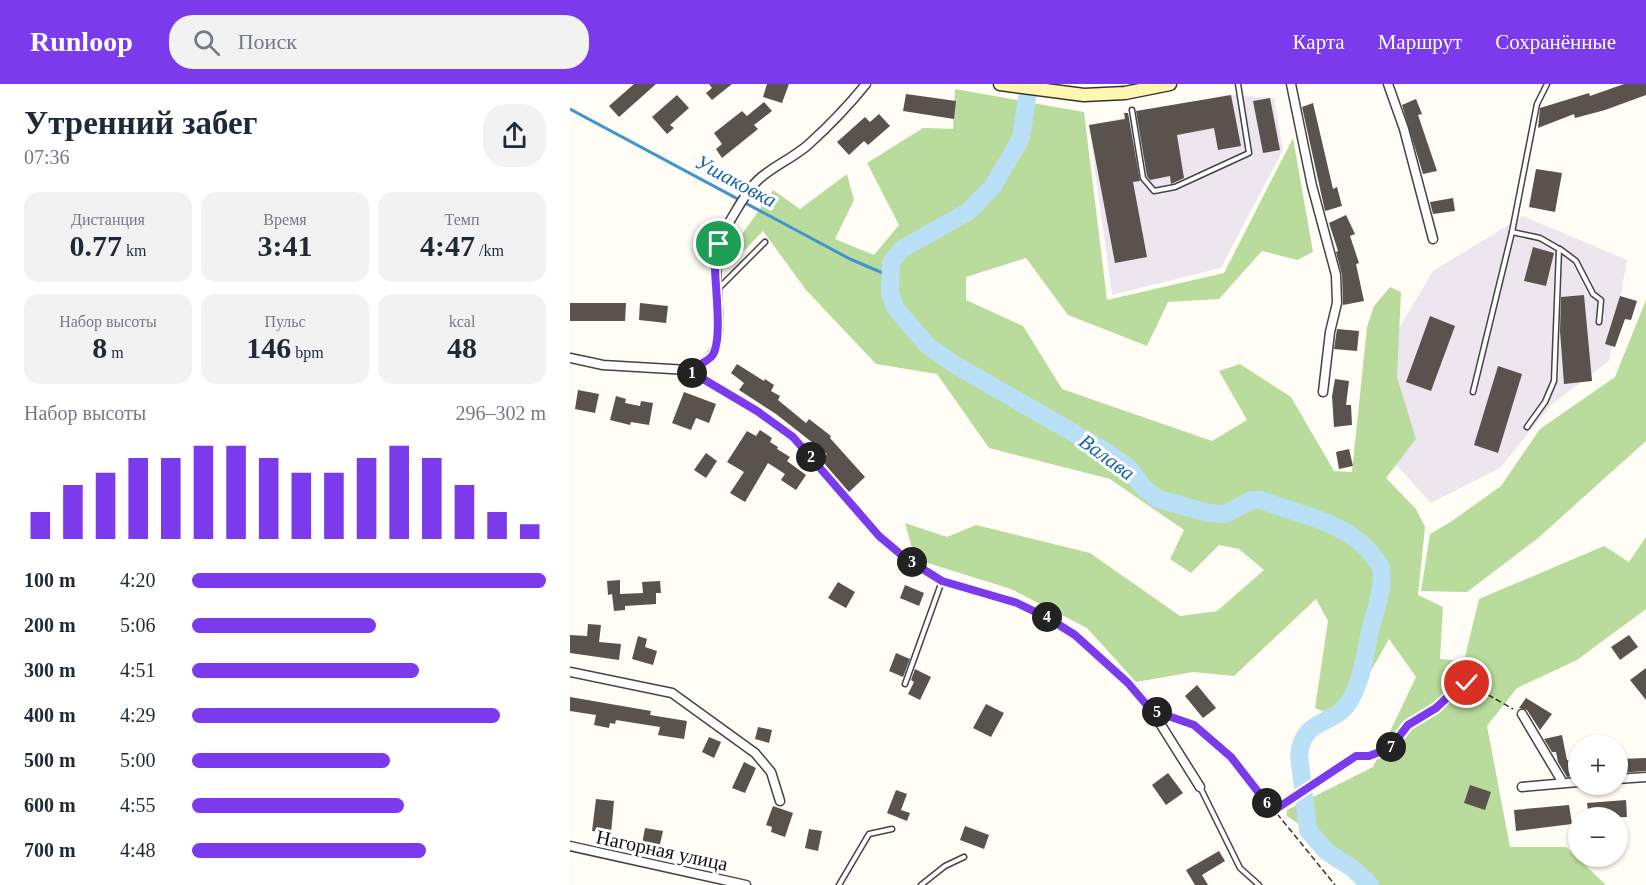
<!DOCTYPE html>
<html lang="ru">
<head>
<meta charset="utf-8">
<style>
  body { margin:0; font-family:"Times New Roman",serif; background:#f2f2f3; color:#1f2937; height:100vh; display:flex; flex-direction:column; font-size:22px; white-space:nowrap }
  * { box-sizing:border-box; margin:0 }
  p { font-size:20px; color:#747a83 }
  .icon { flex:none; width:33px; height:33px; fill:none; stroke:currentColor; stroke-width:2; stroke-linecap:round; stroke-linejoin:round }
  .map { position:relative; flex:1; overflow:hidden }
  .drawer { display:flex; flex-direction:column; background:#fff; width:570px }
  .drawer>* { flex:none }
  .fabs { position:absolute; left:998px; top:651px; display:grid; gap:12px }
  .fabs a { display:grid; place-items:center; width:60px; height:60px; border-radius:50%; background:#fff; box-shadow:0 2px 4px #0004; font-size:30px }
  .pin { position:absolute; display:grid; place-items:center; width:51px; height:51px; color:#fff; margin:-26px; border:3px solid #fff; border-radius:50%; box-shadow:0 2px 6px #0007 }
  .km { position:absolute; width:30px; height:30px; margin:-15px; border-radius:50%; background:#222; color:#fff; font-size:16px; line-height:30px; text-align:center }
  .round { display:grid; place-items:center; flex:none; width:63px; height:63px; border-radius:24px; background:#f2f2f3 }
  .headline { display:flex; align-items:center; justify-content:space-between; height:102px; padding:0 24px }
  h1 { font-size:33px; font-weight:600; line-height:45px }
  .figures { display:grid; grid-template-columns:repeat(3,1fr); gap:9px; height:102px; padding:6px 24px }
  .figures div { display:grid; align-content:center; border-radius:15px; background:#f2f2f3; text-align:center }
  .figures b { font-size:30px; font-weight:600 }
  .figures small { font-size:16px; font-weight:400 }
  .figures p { font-size:16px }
  .chart { height:168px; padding:12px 24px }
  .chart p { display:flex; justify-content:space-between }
  .chart svg { width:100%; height:108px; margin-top:6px; stroke:#7c3aed; stroke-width:6 }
  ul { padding:0 24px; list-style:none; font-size:20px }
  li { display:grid; grid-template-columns:96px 72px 1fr; align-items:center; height:45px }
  li i { height:15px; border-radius:8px; background:#7c3aed }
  header { display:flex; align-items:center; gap:36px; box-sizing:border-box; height:84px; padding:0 30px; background:#7c3aed; color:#fff }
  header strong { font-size:28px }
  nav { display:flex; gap:33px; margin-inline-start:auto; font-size:21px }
  .search { width:420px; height:54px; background:#f2f2f3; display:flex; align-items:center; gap:15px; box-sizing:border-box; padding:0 21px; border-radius:24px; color:#747a83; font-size:22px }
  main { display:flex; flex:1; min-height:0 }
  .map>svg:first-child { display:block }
  .industrial { fill:#eee6ef }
  .forest { fill:#b9dc9c }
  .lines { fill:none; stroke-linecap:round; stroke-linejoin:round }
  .stream { stroke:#3f96cf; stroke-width:3 }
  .river { stroke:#b9e0f7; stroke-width:18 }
  .building { fill:#5a524d }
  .lane-casing { stroke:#444; stroke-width:7 }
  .street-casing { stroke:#444; stroke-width:11 }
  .secondary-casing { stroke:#333; stroke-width:15 }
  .path { stroke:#333; stroke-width:1.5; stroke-dasharray:6 3; stroke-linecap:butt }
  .lane { stroke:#fff; stroke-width:4 }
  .street { stroke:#fff; stroke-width:8 }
  .secondary { stroke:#fff6b0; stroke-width:12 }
  .route-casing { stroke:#fff; stroke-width:12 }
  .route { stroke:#7c3aed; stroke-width:8 }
  .labels { text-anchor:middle; stroke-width:6; stroke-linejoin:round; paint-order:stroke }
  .street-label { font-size:20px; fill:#111; stroke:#fff }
  .water-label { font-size:21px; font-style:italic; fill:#1768a6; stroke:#fff }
</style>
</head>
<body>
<header>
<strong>Runloop</strong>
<div class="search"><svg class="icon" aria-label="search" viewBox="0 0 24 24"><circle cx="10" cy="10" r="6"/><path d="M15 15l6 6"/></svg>Поиск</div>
<nav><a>Карта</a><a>Маршрут</a><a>Сохранённые</a></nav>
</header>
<main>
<section class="drawer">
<div class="headline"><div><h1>Утренний забег</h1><p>07:36</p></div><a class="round"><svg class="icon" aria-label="share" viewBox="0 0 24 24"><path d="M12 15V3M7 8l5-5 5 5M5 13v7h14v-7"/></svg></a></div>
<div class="figures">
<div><p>Дистанция</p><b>0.77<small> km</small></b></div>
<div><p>Время</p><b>3:41</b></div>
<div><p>Темп</p><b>4:47<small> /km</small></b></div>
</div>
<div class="figures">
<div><p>Набор высоты</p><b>8<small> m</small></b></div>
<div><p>Пульс</p><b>146<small> bpm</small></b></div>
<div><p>kcal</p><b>48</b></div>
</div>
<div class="chart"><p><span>Набор высоты</span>296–302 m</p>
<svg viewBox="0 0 160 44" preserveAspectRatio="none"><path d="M5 44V33M15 44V22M25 44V17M35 44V11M45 44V11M55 44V6M65 44V6M75 44V11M85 44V17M95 44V17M105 44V11M115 44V6M125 44V11M135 44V22M145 44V33M155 44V38"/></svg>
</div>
<ul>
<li><b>100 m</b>4:20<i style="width:100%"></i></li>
<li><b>200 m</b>5:06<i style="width:52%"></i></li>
<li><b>300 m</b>4:51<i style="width:64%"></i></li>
<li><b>400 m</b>4:29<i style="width:87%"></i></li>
<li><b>500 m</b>5:00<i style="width:56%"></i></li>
<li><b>600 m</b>4:55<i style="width:60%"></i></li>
<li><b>700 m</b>4:48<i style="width:66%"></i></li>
</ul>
</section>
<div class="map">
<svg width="1076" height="801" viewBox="0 0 1076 801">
  <rect width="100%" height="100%" fill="#fffdf5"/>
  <g class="industrial">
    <path d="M657 11 704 14 713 66 651 184 542 211 519 41Z"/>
    <path d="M953 132 1057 176 1039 277 982 320 930 384 861 419 801 353 823 254 863 187Z"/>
  </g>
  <g class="forest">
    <path d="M385 5 514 28 537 216 654 189 723 54 743 168 727 176 692 167 649 215 598 218 577 262 498 231 456 174 396 193V216L453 242 492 305 642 357 677 336 649 287 670 280 721 313 764 387 782 388 797 243 804 222 820 203 831 208 827 293 846 355 816 394 846 425 855 443 848 511 873 523 870 575 894 577 909 515 1034 462 1059 478 1076 453V525L1007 576 947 604 917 642 940 763H996L1036 801H807L802 790 717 732V726L803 683 846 593 819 555 773 636 745 624 758 537 746 515 664 592 623 588 566 598 517 544 441 505 345 475 335 439 377 453 406 441 520 469 610 532 647 527 694 486 669 465 649 461 621 489 600 475 614 446 540 395 419 364 367 290 306 280 236 206 193 147 174 167 166 159 203 106 230 125 277 90 284 116 265 155 304 171 329 141 297 79 353 44 383 45Z"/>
    <path d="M1076 216V357L967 455 897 508 851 507 860 450 882 437 931 402 970 345 1045 293Z"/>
  </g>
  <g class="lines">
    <path class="stream" d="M0 25 280 175 320 192"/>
    <path class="river" d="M459 0 451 54 423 102 399 127 332 165 321 178 320 210 326 225 357 261 387 282 535 367 559 384 573 403 588 415 638 429 655 430 682 416H691C731 432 777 437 804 473 806 476 810 480 811 484 814 505 805 528 800 547 795 571 792 597 779 618 764 642 733 633 729 671L738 746 757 768 782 784 800 801"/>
  </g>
  <g class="building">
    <path d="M64 0H86L49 33 39 22Z"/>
    <path d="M139 0H162L142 16 136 9 142 4Z"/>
    <path d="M197 0H219L212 19 193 13Z"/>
    <path d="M1054 0H1076V11L1035 26 1005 34 1004 30 968 44 970 24 1019 9 1020 12Z"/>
    <path d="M336 10 386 17 384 35 333 27Z"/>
    <path d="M107 11 119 24 100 41 104 44 97 50 82 33Z"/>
    <path d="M661 11 671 62 648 66 644 44 607 51 614 94 601 100 600 92 580 96 577 92 566 27Z"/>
    <path d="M700 14 710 66 693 69 683 17Z"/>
    <path d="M846 15 852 30 848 31 867 87 853 90 832 21Z"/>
    <path d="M194 18 202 27 184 41 188 45 152 74 146 65 152 60 144 49 172 27 177 32Z"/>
    <path d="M743 19 763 105 767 103 772 122 755 127 732 23Z"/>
    <path d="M554 29H558L570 97 563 98 577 173 545 179 519 41 555 35Z"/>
    <path d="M309 30 320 42 298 61 294 57 279 71 267 58 295 33 300 38Z"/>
    <path d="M966 85 992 89 985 128 959 123Z"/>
    <path d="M883 114 885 127 863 130 860 118Z"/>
    <path d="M776 131 785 150 780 152 789 179 786 180 794 217 773 221 772 191 766 168 768 167 759 139Z"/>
    <path d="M963 163 984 169 976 202 954 197Z"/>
    <path d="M1014 211 1022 297 994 300 990 247 991 213Z"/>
    <path d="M1050 212 1067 217 1061 236 1055 235 1045 263 1035 260Z"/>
    <path d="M0 219H56L55 237H0Z"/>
    <path d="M70 219 98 222 96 239 69 236Z"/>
    <path d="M860 232 885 242 861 307 836 298Z"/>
    <path d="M767 245 789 247 787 267 764 265Z"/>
    <path d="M167 280 194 297 195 295 204 301 201 307 210 312 208 316 236 339 239 335 261 352 260 354 295 393 279 408 251 376 257 370 206 330 169 306 174 299 161 289Z"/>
    <path d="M928 282 952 290 928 369 904 361Z"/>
    <path d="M765 295 779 297 776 321H781L782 341 764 343 762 312Z"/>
    <path d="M8 306 29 310 25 329 5 325Z"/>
    <path d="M114 308 146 320 139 339 126 334 121 346 102 339Z"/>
    <path d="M46 312 56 315 55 319 70 322 71 317 83 319 79 341 61 338 60 341 40 336Z"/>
    <path d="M190 346 202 354 200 358 208 363 207 365 220 373 217 377 236 391 226 406 211 396 215 390 198 379 175 418 160 409 174 388 157 378 177 347 186 352Z"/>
    <path d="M779 365 783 382 769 385 766 368Z"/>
    <path d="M136 369 147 377 136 394 124 386Z"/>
    <path d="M50 496V510L73 509 72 498 90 497 91 509H86V520L55 522V526L44 527 42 510 38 511 37 497Z"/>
    <path d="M268 498 285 508 276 524 258 514Z"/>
    <path d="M335 501 354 509 349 522 330 514Z"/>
    <path d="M18 540 31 541 29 558 51 560 49 576 0 569V551L17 552Z"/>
    <path d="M1059 551 1068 563 1050 576 1041 563Z"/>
    <path d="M68 552 77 555 75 563 87 567 83 581 62 575Z"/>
    <path d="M326 569 340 575 333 593 319 587Z"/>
    <path d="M1076 584V616L1060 596Z"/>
    <path d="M345 585 361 593 350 616 338 610 344 598 341 596Z"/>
    <path d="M627 601 646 624 633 634 615 612Z"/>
    <path d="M0 613 81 627 80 631 117 637 114 655 88 651 90 643 46 636 45 640 40 639 39 644 24 641 26 631 0 627Z"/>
    <path d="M956 614 982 630 970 646 957 626 949 624Z"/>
    <path d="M416 620 434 629 421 653 403 644Z"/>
    <path d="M188 643 202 646 199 659 185 655Z"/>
    <path d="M992 651 997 676H1002L1004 692 997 693 988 678 986 668H982L974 655Z"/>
    <path d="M139 653 151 658 144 674 132 668Z"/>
    <path d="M1076 674V687L1048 689V675Z"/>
    <path d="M174 678 186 684 175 709 162 704Z"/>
    <path d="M598 689 613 709 596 721 582 701Z"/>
    <path d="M900 701 921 708 915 726 894 719Z"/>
    <path d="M326 706 337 710 331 726 340 729 337 737 317 729Z"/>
    <path d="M26 715 44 717 41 749 22 747Z"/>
    <path d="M1056 716 1057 733 1019 734 1017 719Z"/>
    <path d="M999 721 1002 740 946 747 944 726Z"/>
    <path d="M203 722 223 729 215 753 201 748 202 743 196 741Z"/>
    <path d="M395 742 419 751 414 765 390 756Z"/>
    <path d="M75 744 93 747 89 764 72 760Z"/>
    <path d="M239 745 252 747 248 767 235 764Z"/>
    <path d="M649 767 655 777 632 791 638 801H625L616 786Z"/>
  </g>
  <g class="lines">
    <g class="lane-casing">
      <g id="lane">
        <path d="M562 26 573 94 584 107 605 103 679 69 668 0"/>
        <path d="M990 165 1006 177 1023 210 1031 216 1029 238"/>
        <path d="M147 206 195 158"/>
        <path d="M903 308 942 148"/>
        <path d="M957 343 975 318 984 297 989 165 970 154 942 148 967 20 977 0"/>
        <path d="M335 600 372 497"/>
        <path d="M630 703 670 784 689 801"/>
        <path d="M269 801 299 750 322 745"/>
        <path d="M351 801 375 782 394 773"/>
      </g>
    </g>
    <g class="street-casing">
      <g id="street">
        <path d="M721 0 742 102 766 191 767 219 760 248 753 308"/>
        <path d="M818 0 834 45 863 155"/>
        <path d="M0 274 33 281 118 286 187 327 223 353 309 452 335 474 372 497 447 519 478 534 505 551 558 599 581 625 630 703"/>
        <path d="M118 286C126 282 136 279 141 272 157 253 140 188 149 159 155 144 176 108 187 97 202 82 224 74 239 60 260 41 279 21 296 0"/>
        <path d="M0 588 102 609 185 669 201 688 210 717"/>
        <path d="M952 630 993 699"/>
        <path d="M1047 695 1076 693"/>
        <path d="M952 703 1008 698"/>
        <path d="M0 762 176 801"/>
      </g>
    </g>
    <g class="secondary-casing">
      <path id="secondary" d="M430 0 514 11 555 9 600 0"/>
    </g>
    <g class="path">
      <path d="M595 630 624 641 661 673 765 801"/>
      <path d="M703 727 786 672H799L820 664 838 641 866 624 883 608 897 599 943 625"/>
    </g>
    <use href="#lane" class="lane"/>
    <use href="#street" class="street"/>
    <use href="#secondary" class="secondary"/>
  </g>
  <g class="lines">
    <g class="route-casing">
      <path id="route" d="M149 160C148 168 145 175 145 183 145 203 153 257 142 272 136 279 126 282 118 286L187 327 223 353 309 452 335 474 372 497 447 519 478 534 505 551 558 599 581 626 624 641 661 673 703 727 786 672H799L820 664 838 641 866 624 883 608 897 599"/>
    </g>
    <use href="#route" class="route"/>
  </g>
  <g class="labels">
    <g class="street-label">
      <text transform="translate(92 766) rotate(12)" y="7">Нагорная улица</text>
    </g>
    <g class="water-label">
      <text transform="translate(166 97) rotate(28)" y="7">Ушаковка</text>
      <text transform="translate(537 373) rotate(36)" y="7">Валава</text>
    </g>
  </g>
</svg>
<div class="fabs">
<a>+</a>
<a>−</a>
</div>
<div class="pin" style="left:149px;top:160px;background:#1e9e55"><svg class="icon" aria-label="arrive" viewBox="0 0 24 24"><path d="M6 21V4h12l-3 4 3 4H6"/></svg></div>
<div class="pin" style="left:897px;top:599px;background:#d93025"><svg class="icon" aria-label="check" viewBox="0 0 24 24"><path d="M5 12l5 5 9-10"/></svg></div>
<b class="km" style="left:122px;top:289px">1</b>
<b class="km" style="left:241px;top:373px">2</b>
<b class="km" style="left:342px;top:478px">3</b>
<b class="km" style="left:477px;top:533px">4</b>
<b class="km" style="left:587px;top:628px">5</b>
<b class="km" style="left:697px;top:719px">6</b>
<b class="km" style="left:821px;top:663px">7</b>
</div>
</main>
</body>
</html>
